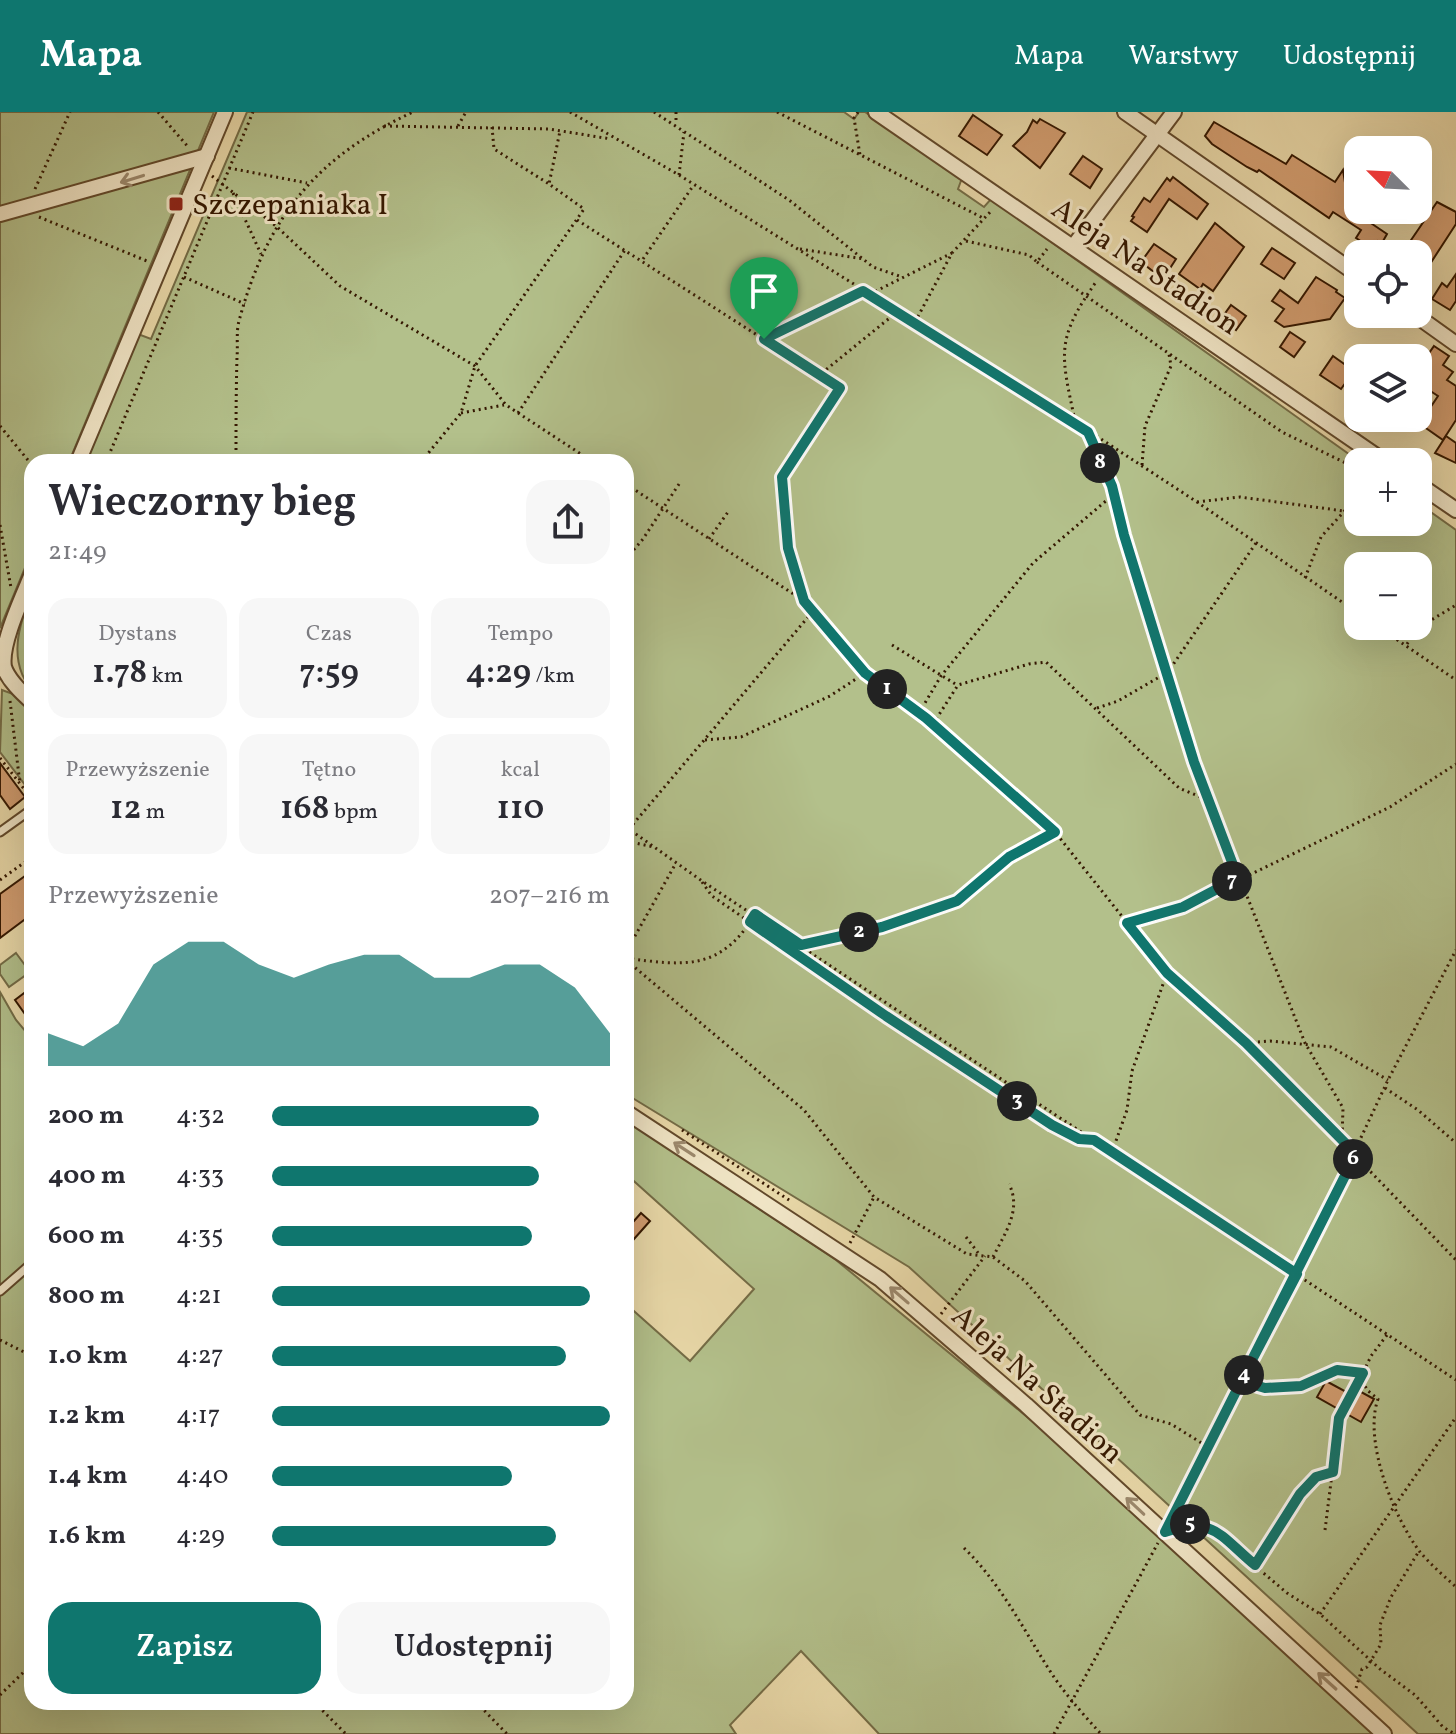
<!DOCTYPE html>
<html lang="pl">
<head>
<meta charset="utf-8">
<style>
  body { margin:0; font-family:Vollkorn,serif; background:#f7f7f7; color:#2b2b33; height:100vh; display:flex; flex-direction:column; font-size:30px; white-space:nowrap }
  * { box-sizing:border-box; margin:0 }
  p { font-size:26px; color:#7c7c81 }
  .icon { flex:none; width:44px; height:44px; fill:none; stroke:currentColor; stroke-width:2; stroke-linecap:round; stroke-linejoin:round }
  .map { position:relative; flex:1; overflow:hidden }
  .sheet { position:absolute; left:24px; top:342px; width:610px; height:1256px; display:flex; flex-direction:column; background:#fff; border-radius:24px; box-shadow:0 8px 32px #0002 }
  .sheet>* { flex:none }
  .needle { width:52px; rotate:294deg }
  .fabs { position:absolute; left:1344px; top:24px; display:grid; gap:16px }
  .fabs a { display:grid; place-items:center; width:88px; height:88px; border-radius:16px; background:#fff; box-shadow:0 8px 32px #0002; font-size:40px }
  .pin { position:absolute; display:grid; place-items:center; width:68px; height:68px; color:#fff; margin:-82px -34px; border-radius:50% 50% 50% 0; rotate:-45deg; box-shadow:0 0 8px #0007 }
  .pin .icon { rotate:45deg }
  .km { position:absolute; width:40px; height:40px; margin:-20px; border-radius:50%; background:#222; color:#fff; font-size:22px; line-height:40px; text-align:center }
  .round { display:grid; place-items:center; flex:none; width:84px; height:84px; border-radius:24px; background:#f7f7f7 }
  .headline { display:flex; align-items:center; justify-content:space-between; height:136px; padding:0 24px }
  h1 { font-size:44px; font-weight:600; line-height:60px }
  .stats { display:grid; grid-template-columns:repeat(3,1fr); gap:12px; height:136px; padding:8px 24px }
  .stats div { display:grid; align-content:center; border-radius:20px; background:#f7f7f7; text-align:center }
  .stats b { font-size:34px; font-weight:600 }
  .stats small { font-size:22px; font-weight:400 }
  .stats p { font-size:22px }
  .chart { height:224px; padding:16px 24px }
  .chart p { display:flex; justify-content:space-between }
  .chart svg { width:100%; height:144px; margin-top:8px; fill:#0f766e; opacity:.7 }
  .cta { display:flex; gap:16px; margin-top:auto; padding:16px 24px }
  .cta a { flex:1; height:92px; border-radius:24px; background:#0f766e; color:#fff; font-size:32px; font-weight:600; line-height:92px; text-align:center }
  .cta a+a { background:#f7f7f7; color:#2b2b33 }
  ul { padding:0 24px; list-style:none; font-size:26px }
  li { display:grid; grid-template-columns:128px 96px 1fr; align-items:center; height:60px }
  li i { height:20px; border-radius:10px; background:#0f766e }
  header { display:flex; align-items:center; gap:48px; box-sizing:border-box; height:112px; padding:0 40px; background:#0f766e; color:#fff }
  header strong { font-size:38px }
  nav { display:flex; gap:44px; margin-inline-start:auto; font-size:28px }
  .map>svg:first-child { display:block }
  .green { fill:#b3c08b; stroke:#746c46; stroke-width:2; fill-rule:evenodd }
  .building { fill:#d39e71; stroke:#341700; stroke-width:2 }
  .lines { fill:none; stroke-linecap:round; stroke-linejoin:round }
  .lane-casing { stroke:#61482a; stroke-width:11 }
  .street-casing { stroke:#61482a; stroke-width:18 }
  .path { stroke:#341700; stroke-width:3; stroke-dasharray:2 4; stroke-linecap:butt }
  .lane { stroke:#f1e6c7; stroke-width:7 }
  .street { stroke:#f1e6c7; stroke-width:14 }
  .oneway { stroke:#9c896d }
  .route-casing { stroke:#fff; stroke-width:16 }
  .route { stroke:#0f766e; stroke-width:10 }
  .poi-dot { fill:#8f2418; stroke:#f1e6c7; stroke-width:3 }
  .labels { text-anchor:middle; stroke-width:6; stroke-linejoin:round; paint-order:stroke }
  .poi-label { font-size:30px; fill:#341700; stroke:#f1e6c7; text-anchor:start }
  .street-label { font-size:30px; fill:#341700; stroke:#f1e6c7 }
</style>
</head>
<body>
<header>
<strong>Mapa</strong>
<nav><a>Mapa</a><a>Warstwy</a><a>Udostępnij</a></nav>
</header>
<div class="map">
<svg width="1456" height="1622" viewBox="0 0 1456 1622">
  <rect width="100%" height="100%" fill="#e9d9a9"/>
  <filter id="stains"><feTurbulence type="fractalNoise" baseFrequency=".0025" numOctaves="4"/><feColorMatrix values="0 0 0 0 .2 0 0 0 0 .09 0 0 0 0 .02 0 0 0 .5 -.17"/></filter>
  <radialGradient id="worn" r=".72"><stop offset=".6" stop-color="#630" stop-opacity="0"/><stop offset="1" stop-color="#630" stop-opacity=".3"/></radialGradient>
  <g class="green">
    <path d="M0 0H214L69 350H32V439L0 516Z"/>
    <path d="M247 0H844L854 7 859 0H865L962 66 958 77 984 95 991 87 1360 350 1358 410H1418V391L1456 418V1622H1418L909 1155 626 982V350H85L138 222 151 227ZM1358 454H1418V514H1358Z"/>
    <path d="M32 480V578C7 549 19 512 32 480Z"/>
    <path d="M2 578 13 582 32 600V682L0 640Z"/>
    <path d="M16 841 30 860 9 875 0 862V853Z"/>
    <path d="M0 880 16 908 32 927V1590H626V1192L690 1249 754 1177 626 1062V1008L836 1148 1065 1336 1379 1622H879L801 1539 730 1613 736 1622H0Z"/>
  </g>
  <g class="building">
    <path d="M973 3 1002 23 987 43 959 24Z"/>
    <path d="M1040 7 1065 21 1040 56 1013 34 1027 20 1033 8 1037 11Z"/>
    <path d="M1214 10 1286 52 1292 43 1335 70 1343 58 1346 77 1357 85 1358 90 1353 99 1387 122 1382 131 1378 129 1373 137 1356 126 1361 118 1333 100 1329 106 1259 58 1257 60 1247 55 1212 32 1205 24Z"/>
    <path d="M1083 44 1102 57 1090 76 1070 62Z"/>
    <path d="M1173 65 1208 92 1197 107 1169 87 1147 120 1131 109 1134 105 1132 104 1144 86 1150 90 1167 66 1170 69Z"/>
    <path d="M1437 90 1456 100V112L1430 152 1407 134Z"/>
    <path d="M1215 111 1244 135 1213 179 1203 172 1200 177 1179 162Z"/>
    <path d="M1154 132 1176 147 1163 167 1141 150Z"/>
    <path d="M1272 136 1295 151 1284 167 1261 152Z"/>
    <path d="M1456 162V189L1450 198 1432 187 1442 171 1447 175Z"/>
    <path d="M1316 165 1337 178 1336 180 1345 186 1330 207 1284 215 1275 209 1284 197 1272 189 1280 178 1298 191Z"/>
    <path d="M1231 193 1246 204 1236 218 1221 207Z"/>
    <path d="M1290 220 1305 230 1294 245 1280 235Z"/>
    <path d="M1434 234 1449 244 1443 253 1453 260 1447 268 1456 274V308L1443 328 1423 314 1427 307 1424 305 1438 284 1418 271V257Z"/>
    <path d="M1333 244 1354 259 1341 277 1320 263Z"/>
    <path d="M1446 324 1456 331V351L1435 341Z"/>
    <path d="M0 651 25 685 10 697 0 683Z"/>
    <path d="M32 759V802L0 826V782Z"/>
    <path d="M32 875V912L15 888Z"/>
    <path d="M641 1101 650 1109 626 1136V1118Z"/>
    <path d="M1326 1269 1348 1281 1352 1275 1374 1287 1361 1310 1317 1285Z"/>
  </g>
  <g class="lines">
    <g class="lane-casing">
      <g id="lane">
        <path d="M0 720 32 697"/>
        <path d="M0 1179 32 1151"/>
      </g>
    </g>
    <g class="street-casing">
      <g id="street">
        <path d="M876 0 1385 350"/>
        <path d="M1125 0 1358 163"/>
        <path d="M0 102 207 44"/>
        <path d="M1073 135 1174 0"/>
        <path d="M1414 202 1456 232"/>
        <path d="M78 350 225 0"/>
        <path d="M1418 372 1456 398"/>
        <path d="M32 462C23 484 0 532 4 555 8 568 22 581 32 590"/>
        <path d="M626 1000 880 1167 1026 1293 1384 1622"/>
      </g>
    </g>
    <g class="path">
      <path d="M158 0 189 36"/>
      <path d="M570 0 679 63 1075 310 1197 390 1358 501"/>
      <path d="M654 0 789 88 873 155 902 165"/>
      <path d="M676 0V12"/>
      <path d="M777 0 985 107"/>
      <path d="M858 0 854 6 860 43"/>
      <path d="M384 14 549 17 611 27"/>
      <path d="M458 14 466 0"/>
      <path d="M492 15 494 37 549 72"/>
      <path d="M229 56 307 71"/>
      <path d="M679 63 684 20"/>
      <path d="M212 64 276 114 340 174 475 254 506 293 593 350"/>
      <path d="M35 77 70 0"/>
      <path d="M233 81 261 142"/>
      <path d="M39 105 147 149"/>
      <path d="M577 108 840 276 782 365"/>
      <path d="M966 129 1029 143 1037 150 1047 137"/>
      <path d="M800 137 864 147"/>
      <path d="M643 147 693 74"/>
      <path d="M1037 150 1282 320 1358 357"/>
      <path d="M184 165 245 192"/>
      <path d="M870 182 952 141"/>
      <path d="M915 210 952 141 992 98"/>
      <path d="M761 229 863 179"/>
      <path d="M817 265 897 200"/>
      <path d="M461 301 504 293"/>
      <path d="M518 301 625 138"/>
      <path d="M1075 309C1061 242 1055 228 1096 170"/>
      <path d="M0 314 32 353"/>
      <path d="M1088 320 1112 374 1124 423 1194 650 1305 931 1343 996 1342 1027"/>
      <path d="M106 350 253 0"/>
      <path d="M236 350C236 315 236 280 237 245 238 234 236 220 239 209 267 105 316 45 413 0"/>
      <path d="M421 350 461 301 475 254 584 97 549 72 560 19"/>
      <path d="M1142 353 1145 314 1171 254 1169 242"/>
      <path d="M782 359 788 436 804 489"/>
      <path d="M626 372 804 489 865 561 926 606 1055 720 1167 861 1246 931 1456 1148"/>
      <path d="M1197 390 1240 385 1344 399"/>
      <path d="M0 413 11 476"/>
      <path d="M709 427 728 400"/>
      <path d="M626 447 643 427 681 369"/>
      <path d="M1305 466 1321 425 1358 384"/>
      <path d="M1377 514 1456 568"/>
      <path d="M1407 532 1418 516 1456 493"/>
      <path d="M892 533 957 573"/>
      <path d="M10 589 20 672"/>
      <path d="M1097 596 1118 589 1168 560 1256 431"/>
      <path d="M919 601 941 564 1033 451 1114 382"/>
      <path d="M933 612 958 573 1029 552 1046 550 1179 676 1208 688"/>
      <path d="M705 628 741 625 830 584 865 561"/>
      <path d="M0 646 32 687"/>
      <path d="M626 715 702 769 1456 1268"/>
      <path d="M629 717 814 498"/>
      <path d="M626 729 654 735"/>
      <path d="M0 768 32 745"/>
      <path d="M702 770 712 784 886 904 1052 1013 1079 1027 1090 1028"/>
      <path d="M1127 811 1183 795 1390 695 1456 652"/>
      <path d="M801 833 882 815 957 789 1009 745 1055 720"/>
      <path d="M626 840 676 751"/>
      <path d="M626 846C684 854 720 859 754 804"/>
      <path d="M626 848 804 998 874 1085 967 1142 993 1145 1025 1169 1140 1303 1171 1312 1208 1335"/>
      <path d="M1246 931 1270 929 1331 935 1388 968"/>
      <path d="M1385 976 1418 998 1456 1031"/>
      <path d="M682 1018 792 1090"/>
      <path d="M1112 1040 1127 998 1132 959 1167 861"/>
      <path d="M966 1125 979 1142"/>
      <path d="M850 1131 874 1085"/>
      <path d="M993 1145C1005 1121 1022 1098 1009 1072"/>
      <path d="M941 1202 985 1144"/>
      <path d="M1387 1223 1371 1244 1361 1265 1367 1278 1378 1287C1363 1329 1394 1406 1420 1440 1430 1452 1444 1464 1456 1475"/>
      <path d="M0 1228 32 1244"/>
      <path d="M1241 1269 1265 1276 1301 1274 1337 1258 1363 1261"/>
      <path d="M1171 1407 1297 1162 1388 968 1456 838"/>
      <path d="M1180 1415 1189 1412 1207 1413 1287 1481 1320 1502 1380 1557 1415 1583 1443 1615 1455 1622"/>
      <path d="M1325 1418 1339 1306 1361 1265"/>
      <path d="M964 1436C1001 1472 1022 1515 1050 1559 1064 1581 1083 1602 1101 1622"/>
      <path d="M1255 1453C1275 1422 1295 1371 1331 1360"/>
      <path d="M1320 1502 1456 1305"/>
      <path d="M1356 1576 1362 1557 1367 1555 1381 1532 1380 1513 1391 1485 1419 1439"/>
      <path d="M0 1583 32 1552"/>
      <path d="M314 1590 346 1622"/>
      <path d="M476 1590 507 1622"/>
      <path d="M1054 1622 1158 1431"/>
    </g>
    <use href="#lane" class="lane"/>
    <use href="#street" class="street"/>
  </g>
  <defs><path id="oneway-shaft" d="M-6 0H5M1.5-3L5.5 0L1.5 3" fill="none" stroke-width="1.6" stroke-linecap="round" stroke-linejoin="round" transform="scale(2)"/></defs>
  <g class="oneway">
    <use href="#oneway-shaft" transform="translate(132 67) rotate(163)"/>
    <use href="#oneway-shaft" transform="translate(684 1037) rotate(-147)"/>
    <use href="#oneway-shaft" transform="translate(899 1183) rotate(-139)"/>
    <use href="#oneway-shaft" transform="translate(1135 1394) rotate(-137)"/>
    <use href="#oneway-shaft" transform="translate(1327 1569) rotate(-138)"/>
  </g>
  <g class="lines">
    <g class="route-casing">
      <path id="route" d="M764 227 840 276 782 365 788 436 804 489 865 561 926 606 1055 720 1009 745 957 789 882 815 801 833 755 802 750 810 886 904 1052 1013 1079 1027 1094 1028 1297 1162 1241 1269 1265 1276 1301 1274 1337 1258 1363 1261 1339 1306 1333 1360 1316 1365 1300 1382 1255 1453C1219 1423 1214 1404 1165 1420 1228 1293 1293 1168 1356 1042L1246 931 1167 861 1127 811 1183 795 1238 766 1194 650 1124 423 1112 374 1088 320 863 179 764 227"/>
    </g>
    <use href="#route" class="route"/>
  </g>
  <rect class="poi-dot" x="168" y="84" width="16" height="16" rx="4"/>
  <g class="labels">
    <g class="poi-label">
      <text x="192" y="102">Szczepaniaka I</text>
    </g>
    <g class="street-label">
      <text transform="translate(1146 154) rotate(34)" y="10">Aleja Na Stadion</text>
      <text transform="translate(1038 1272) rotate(42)" y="10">Aleja Na Stadion</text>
    </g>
  </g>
  <rect width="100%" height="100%" filter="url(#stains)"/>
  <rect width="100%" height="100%" fill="url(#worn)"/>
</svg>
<div class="fabs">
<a><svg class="needle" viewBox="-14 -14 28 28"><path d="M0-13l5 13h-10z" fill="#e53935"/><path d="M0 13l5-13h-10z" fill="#7c7c81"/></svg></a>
<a><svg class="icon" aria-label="locate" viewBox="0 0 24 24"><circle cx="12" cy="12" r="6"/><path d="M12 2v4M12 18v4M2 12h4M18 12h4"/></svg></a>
<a><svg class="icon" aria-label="layers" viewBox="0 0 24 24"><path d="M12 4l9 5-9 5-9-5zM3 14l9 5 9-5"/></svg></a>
<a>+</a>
<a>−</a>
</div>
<div class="pin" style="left:764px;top:227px;background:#1e9e55"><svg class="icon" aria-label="arrive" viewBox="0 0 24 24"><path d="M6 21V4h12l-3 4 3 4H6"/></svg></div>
<b class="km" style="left:887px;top:577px">1</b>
<b class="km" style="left:859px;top:820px">2</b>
<b class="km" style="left:1017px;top:989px">3</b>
<b class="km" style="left:1244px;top:1263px">4</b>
<b class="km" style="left:1190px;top:1412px">5</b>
<b class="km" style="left:1353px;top:1047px">6</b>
<b class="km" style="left:1232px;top:769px">7</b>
<b class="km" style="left:1100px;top:351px">8</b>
<section class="sheet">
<div class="headline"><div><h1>Wieczorny bieg</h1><p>21:49</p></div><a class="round"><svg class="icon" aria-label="share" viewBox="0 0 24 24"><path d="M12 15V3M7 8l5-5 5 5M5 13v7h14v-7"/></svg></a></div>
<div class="stats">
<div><p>Dystans</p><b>1.78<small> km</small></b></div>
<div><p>Czas</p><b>7:59</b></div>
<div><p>Tempo</p><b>4:29<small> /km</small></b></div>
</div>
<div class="stats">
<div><p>Przewyższenie</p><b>12<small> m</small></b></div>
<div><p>Tętno</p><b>168<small> bpm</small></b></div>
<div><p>kcal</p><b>110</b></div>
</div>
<div class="chart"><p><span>Przewyższenie</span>207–216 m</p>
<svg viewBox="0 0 160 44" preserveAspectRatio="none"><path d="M0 44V34L10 38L20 31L30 13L40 6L50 6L60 13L70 17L80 13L90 10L100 10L110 17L120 17L130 13L140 13L150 20L160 34V44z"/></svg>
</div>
<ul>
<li><b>200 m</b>4:32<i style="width:79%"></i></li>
<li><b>400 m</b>4:33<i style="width:79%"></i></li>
<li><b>600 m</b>4:35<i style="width:77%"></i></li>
<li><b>800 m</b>4:21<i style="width:94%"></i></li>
<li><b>1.0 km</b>4:27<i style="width:87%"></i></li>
<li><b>1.2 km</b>4:17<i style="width:100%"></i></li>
<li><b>1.4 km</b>4:40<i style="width:71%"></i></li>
<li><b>1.6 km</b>4:29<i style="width:84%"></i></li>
</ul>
<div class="cta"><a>Zapisz</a><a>Udostępnij</a></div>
</section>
</div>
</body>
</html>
